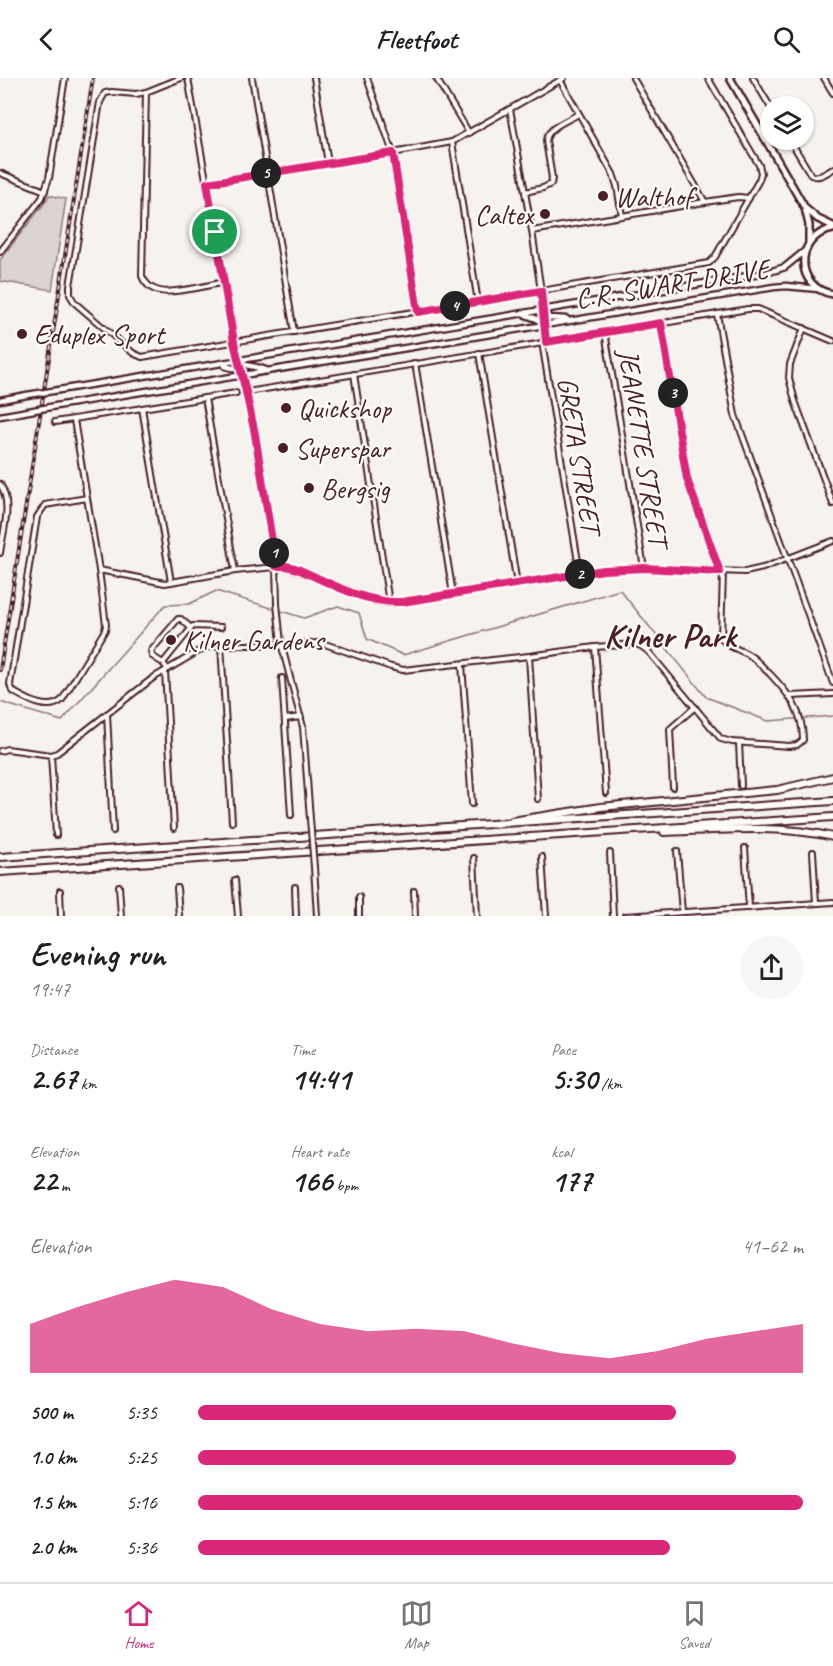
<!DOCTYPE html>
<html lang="en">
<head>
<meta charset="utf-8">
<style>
  body { margin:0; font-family:Caveat,sans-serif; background:#f6f6f6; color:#202124; height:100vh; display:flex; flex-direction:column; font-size:22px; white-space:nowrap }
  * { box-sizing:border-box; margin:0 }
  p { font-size:20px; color:#757577 }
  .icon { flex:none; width:33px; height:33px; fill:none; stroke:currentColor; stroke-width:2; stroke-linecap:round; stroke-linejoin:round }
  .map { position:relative; height:838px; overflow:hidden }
  .details { display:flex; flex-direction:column; background:#fff; flex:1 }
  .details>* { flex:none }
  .fabs { position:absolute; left:760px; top:18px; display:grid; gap:12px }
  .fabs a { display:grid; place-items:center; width:54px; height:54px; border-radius:50%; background:#fff; box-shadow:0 2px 4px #0004; font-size:30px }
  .pin { position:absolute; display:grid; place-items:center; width:51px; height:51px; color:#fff; margin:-26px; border:3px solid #fff; border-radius:50%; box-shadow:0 2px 6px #0007 }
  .km { position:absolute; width:30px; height:30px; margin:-15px; border-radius:50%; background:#222; color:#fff; font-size:16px; line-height:30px; text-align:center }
  .round { display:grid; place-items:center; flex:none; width:63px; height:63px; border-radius:32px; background:#f6f6f6 }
  .overview { display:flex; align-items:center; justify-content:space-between; height:102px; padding:0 30px }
  h1 { font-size:33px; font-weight:700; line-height:45px }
  .figures { display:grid; grid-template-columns:repeat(3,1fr); gap:9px; height:102px; padding:6px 30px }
  .figures div { display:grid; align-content:center }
  .figures b { font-size:30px; font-weight:700 }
  .figures small { font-size:16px; font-weight:400 }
  .figures p { font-size:16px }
  .chart { height:168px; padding:12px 30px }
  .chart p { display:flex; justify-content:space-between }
  .chart svg { width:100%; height:108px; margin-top:6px; fill:#db2777; opacity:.7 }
  ul { padding:0 30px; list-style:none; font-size:20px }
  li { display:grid; grid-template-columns:96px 72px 1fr; align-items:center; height:45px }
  li i { height:15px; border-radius:8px; background:#db2777 }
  header { display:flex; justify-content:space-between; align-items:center; height:78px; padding:0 30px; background:#fff; font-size:27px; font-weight:700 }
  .menu { display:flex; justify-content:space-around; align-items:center; height:84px; border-top:2px solid #e0e0e0; background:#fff; font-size:16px; color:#757577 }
  .menu a { display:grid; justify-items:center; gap:3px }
  .menu .on { color:#db2777 }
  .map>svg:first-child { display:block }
  .green { fill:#dcd4d2; stroke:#937a7e; stroke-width:1.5 }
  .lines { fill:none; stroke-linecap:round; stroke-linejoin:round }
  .stream { stroke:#8e7378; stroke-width:1.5 }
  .street-casing { stroke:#4a1f2b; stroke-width:8 }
  .secondary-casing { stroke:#4a1f2b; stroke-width:9 }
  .primary-casing { stroke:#4a1f2b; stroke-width:10 }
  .highway-casing { stroke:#4a1f2b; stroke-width:10 }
  .street { stroke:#fdfcf7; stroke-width:4 }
  .secondary { stroke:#fdfcf7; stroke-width:4.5 }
  .primary { stroke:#fdfcf7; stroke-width:5 }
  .highway { stroke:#fdfcf7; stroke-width:6 }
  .rail-casing { stroke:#4a1f2b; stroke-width:4 }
  .rail { stroke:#fdfcf7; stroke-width:1.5; stroke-dasharray:4.5; stroke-linecap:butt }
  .street-bridge-casing { stroke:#4a1f2b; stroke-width:8; stroke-linecap:butt }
  .secondary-bridge-casing { stroke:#4a1f2b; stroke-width:9; stroke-linecap:butt }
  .street-bridge { stroke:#fdfcf7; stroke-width:4 }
  .secondary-bridge { stroke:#fdfcf7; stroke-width:4.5 }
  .route-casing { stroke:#fff; stroke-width:12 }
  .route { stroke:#db2777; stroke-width:8 }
  .poi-dot { fill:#4a1f2b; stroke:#fdfcf7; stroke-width:2 }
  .labels { text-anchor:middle; stroke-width:4.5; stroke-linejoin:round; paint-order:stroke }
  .poi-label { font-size:28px; fill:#4a1f2b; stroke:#fdfcf7; text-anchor:start }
  .street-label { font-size:28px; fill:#4a1f2b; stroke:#fdfcf7 }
  .district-label { font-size:34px; font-weight:bold; fill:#4a1f2b; stroke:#fdfcf7 }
</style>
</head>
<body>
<header><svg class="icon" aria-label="back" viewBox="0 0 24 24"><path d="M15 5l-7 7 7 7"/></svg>Fleetfoot<svg class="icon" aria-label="search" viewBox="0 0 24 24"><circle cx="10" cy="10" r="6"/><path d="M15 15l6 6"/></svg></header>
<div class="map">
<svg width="833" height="838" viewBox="0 0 833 838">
  <rect width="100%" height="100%" fill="#f6f3ef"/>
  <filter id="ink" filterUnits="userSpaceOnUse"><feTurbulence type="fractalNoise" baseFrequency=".0167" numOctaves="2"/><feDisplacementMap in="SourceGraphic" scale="12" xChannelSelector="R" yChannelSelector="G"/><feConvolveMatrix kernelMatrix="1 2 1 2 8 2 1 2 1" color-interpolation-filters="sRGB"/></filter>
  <g filter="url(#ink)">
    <path class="green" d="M49 117 66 121 52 212 0 203V182L46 123Z"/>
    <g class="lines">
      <path class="stream" d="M0 624 62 643 165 527 189 526 216 513 304 540 338 528 359 535 367 561 403 577 620 512 706 619 768 643 833 638"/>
      <g class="street-casing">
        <g id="street">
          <path d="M181 0 146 14 136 16 112 14 105 15 100 24 70 208V217L75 225 133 275 142 279 709 185 715 179 759 102 761 95 759 87 708 0"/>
          <path d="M188 0 238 283"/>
          <path d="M252 0 294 254"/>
          <path d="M314 0 328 85"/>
          <path d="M367 0 393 75 418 234"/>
          <path d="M436 0 469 55"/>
          <path d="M633 0 705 124"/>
          <path d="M753 0 771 30"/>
          <path d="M824 0 833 15"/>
          <path d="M560 2 613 96 617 108 622 138"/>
          <path d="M146 14 142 198C145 206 152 212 160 213 170 216 211 207 224 204"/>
          <path d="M510 31 532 153 541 213 546 264"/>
          <path d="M790 62 811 97C819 101 826 95 833 91"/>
          <path d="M452 64 478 224"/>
          <path d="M0 95 45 113"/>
          <path d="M207 105 393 75 452 64 564 0"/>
          <path d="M525 114 543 110 551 106 552 100 546 63C547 49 568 43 578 36"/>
          <path d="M532 153 705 124 738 119 749 120"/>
          <path d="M0 174 42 120 49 100 65 0"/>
          <path d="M717 236 735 337 833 605"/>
          <path d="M661 245 687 401 720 494"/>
          <path d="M804 250 790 286 789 300 795 323 833 426"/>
          <path d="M605 254 644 490"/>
          <path d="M542 264 580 496"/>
          <path d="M479 275 517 506"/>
          <path d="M415 285 453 516"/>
          <path d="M241 296 247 314 255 356 276 488 277 526 281 565 303 649 310 741"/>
          <path d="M354 296 389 525"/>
          <path d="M247 314 748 231H758L833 263"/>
          <path d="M205 320 235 493"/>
          <path d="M142 330 171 504"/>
          <path d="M74 342 99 492 106 547 105 552 62 622C48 634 28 622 14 614L11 610 10 606 37 439 45 427 87 420"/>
          <path d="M55 344 236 315"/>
          <path d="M0 406C13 426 3 453 0 475"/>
          <path d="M99 492 165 505 235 493 286 488 377 523 389 525 402 524 604 492 644 490 745 494 763 490 833 463"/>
          <path d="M221 567 232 744"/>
          <path d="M595 569 606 715"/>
          <path d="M529 578 538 721"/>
          <path d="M163 585 152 578 151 573 178 541H181L191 550"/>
          <path d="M462 586 472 726"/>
          <path d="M167 590 163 585 193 548 221 549"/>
          <path d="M165 593 174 750"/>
          <path d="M282 600 291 737"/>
          <path d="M791 618 833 616"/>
          <path d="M107 636 113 753"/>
          <path d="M285 641 301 639"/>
          <path d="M739 665 741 708"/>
          <path d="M0 673 7 671 51 677 57 675 153 600 197 574 211 568 322 565 391 589 403 592 529 578 595 569 636 566 641 568 648 573 721 661 732 664 789 668 797 667 803 662C803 633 789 616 770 596 763 590 757 582 749 577 740 571 728 570 721 560L723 494"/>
          <path d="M51 677 56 757"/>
          <path d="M673 709 670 651 695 629"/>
          <path d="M745 770 749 830"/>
          <path d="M677 773 682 834"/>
          <path d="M813 774 816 825"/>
          <path d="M610 775 613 838"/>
          <path d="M542 779 546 838"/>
          <path d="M474 780 477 838"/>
          <path d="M314 789 317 838"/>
          <path d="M235 802 238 838"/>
          <path d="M119 808 121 838"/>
          <path d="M295 809 296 838"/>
          <path d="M177 810 179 838"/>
          <path d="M60 813 61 838"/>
          <path d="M414 813 415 838"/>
          <path d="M359 819V838"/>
          <path d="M625 838 833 824"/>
        </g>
      </g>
      <g class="secondary-casing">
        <g id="secondary">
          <path d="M543 233 549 240 567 241"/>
          <path d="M526 237 537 241 544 247"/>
          <path d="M238 285C246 288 262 289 267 293"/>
          <path d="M225 288 240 292"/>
          <path d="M59 312 766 195 785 189 806 172"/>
          <path d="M0 322 27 317"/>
          <path d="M56 328 774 209 786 208 819 211"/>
          <path d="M0 338 23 334"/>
        </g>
      </g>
      <g class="primary-casing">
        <g id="primary">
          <path d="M730 0 805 130 809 147V165"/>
          <path d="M806 131 818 141 833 148"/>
          <path d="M833 151C794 158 794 210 833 216"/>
        </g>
      </g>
      <g class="highway-casing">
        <g id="highway">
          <path d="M512 743 601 729 777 712 833 699"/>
          <path d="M664 754C720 752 778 746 833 759"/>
          <path d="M0 779 833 723"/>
          <path d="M0 794 833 739"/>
        </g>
      </g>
      <use href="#street" class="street"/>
      <use href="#secondary" class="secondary"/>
      <use href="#primary" class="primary"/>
      <use href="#highway" class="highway"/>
      <g class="rail-casing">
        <path id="rail" d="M0 592 93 0"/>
      </g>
      <use href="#rail" class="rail"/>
      <g class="street-bridge-casing">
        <path id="street-bridge" d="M310 741 314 789"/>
      </g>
      <g class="secondary-bridge-casing">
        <g id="secondary-bridge">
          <path d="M27 317 59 312"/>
          <path d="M23 334 56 328"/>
        </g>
      </g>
      <use href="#street-bridge" class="street-bridge"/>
      <use href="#secondary-bridge" class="secondary-bridge"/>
    </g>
  </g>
  <g class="lines" filter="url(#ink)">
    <g class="route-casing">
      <path id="route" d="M393 75 418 234 541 213 546 264 661 245 687 401 720 494 644 490 604 492 402 524C365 526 329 504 295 490L286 488H276L255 356 246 314 234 264 207 105Z"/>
    </g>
    <use href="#route" class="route"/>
  </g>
  <g class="poi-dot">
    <circle cx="603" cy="118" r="6"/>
    <circle cx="545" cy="136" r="6"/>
    <circle cx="22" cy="256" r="6"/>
    <circle cx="286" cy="330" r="6"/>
    <circle cx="283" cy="370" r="6"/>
    <circle cx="309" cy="410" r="6"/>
    <circle cx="171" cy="562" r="6"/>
  </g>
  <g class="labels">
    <g class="poi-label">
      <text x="615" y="128">Walthof</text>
      <text x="533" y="146" text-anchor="end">Caltex</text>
      <text x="34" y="266">Eduplex Sport</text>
      <text x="298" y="340">Quickshop</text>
      <text x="295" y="380">Superspar</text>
      <text x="321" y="420">Bergsig</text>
      <text x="183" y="572">Kilner Gardens</text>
    </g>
    <g class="street-label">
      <text transform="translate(672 205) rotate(-9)" y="10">C.R. SWART DRIVE</text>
      <text transform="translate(644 369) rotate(81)" y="10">JEANETTE STREET</text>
      <text transform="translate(580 377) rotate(81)" y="10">GRETA STREET</text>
    </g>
    <g class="district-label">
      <text x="670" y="569">Kilner Park</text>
    </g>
  </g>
</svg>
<div class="fabs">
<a><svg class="icon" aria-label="layers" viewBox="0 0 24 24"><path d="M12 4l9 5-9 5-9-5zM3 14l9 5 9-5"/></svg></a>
</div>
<div class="pin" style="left:215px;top:154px;background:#1e9e55"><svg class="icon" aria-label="arrive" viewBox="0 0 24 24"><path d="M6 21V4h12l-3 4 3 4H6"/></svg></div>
<b class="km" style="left:274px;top:475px">1</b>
<b class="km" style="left:580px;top:496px">2</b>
<b class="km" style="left:673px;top:315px">3</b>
<b class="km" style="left:455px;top:228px">4</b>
<b class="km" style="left:266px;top:95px">5</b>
</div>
<section class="details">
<div class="overview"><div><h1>Evening run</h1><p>19:47</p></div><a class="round"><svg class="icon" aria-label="share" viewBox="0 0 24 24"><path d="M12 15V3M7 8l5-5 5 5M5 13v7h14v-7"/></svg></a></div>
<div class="figures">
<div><p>Distance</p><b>2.67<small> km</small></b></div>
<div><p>Time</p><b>14:41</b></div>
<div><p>Pace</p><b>5:30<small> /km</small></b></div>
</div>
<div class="figures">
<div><p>Elevation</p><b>22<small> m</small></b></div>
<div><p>Heart rate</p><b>166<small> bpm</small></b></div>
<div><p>kcal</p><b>177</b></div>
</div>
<div class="chart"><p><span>Elevation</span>41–62 m</p>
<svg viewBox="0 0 160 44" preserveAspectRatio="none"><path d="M0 44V24L10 17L20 11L30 6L40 9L50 18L60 24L70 27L80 26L90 27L100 32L110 36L120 38L130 35L140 30L150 27L160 24V44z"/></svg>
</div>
<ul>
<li><b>500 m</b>5:35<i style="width:79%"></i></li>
<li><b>1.0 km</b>5:25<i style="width:89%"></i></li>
<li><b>1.5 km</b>5:16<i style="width:100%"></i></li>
<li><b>2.0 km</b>5:36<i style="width:78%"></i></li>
</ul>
</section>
<nav class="menu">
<a class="on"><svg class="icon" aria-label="home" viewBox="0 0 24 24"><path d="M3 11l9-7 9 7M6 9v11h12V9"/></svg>Home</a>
<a><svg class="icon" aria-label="map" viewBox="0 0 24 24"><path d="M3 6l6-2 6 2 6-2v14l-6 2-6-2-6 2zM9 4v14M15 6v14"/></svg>Map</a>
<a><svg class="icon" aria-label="saved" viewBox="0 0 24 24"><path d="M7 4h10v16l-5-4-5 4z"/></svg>Saved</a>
</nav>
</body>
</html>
